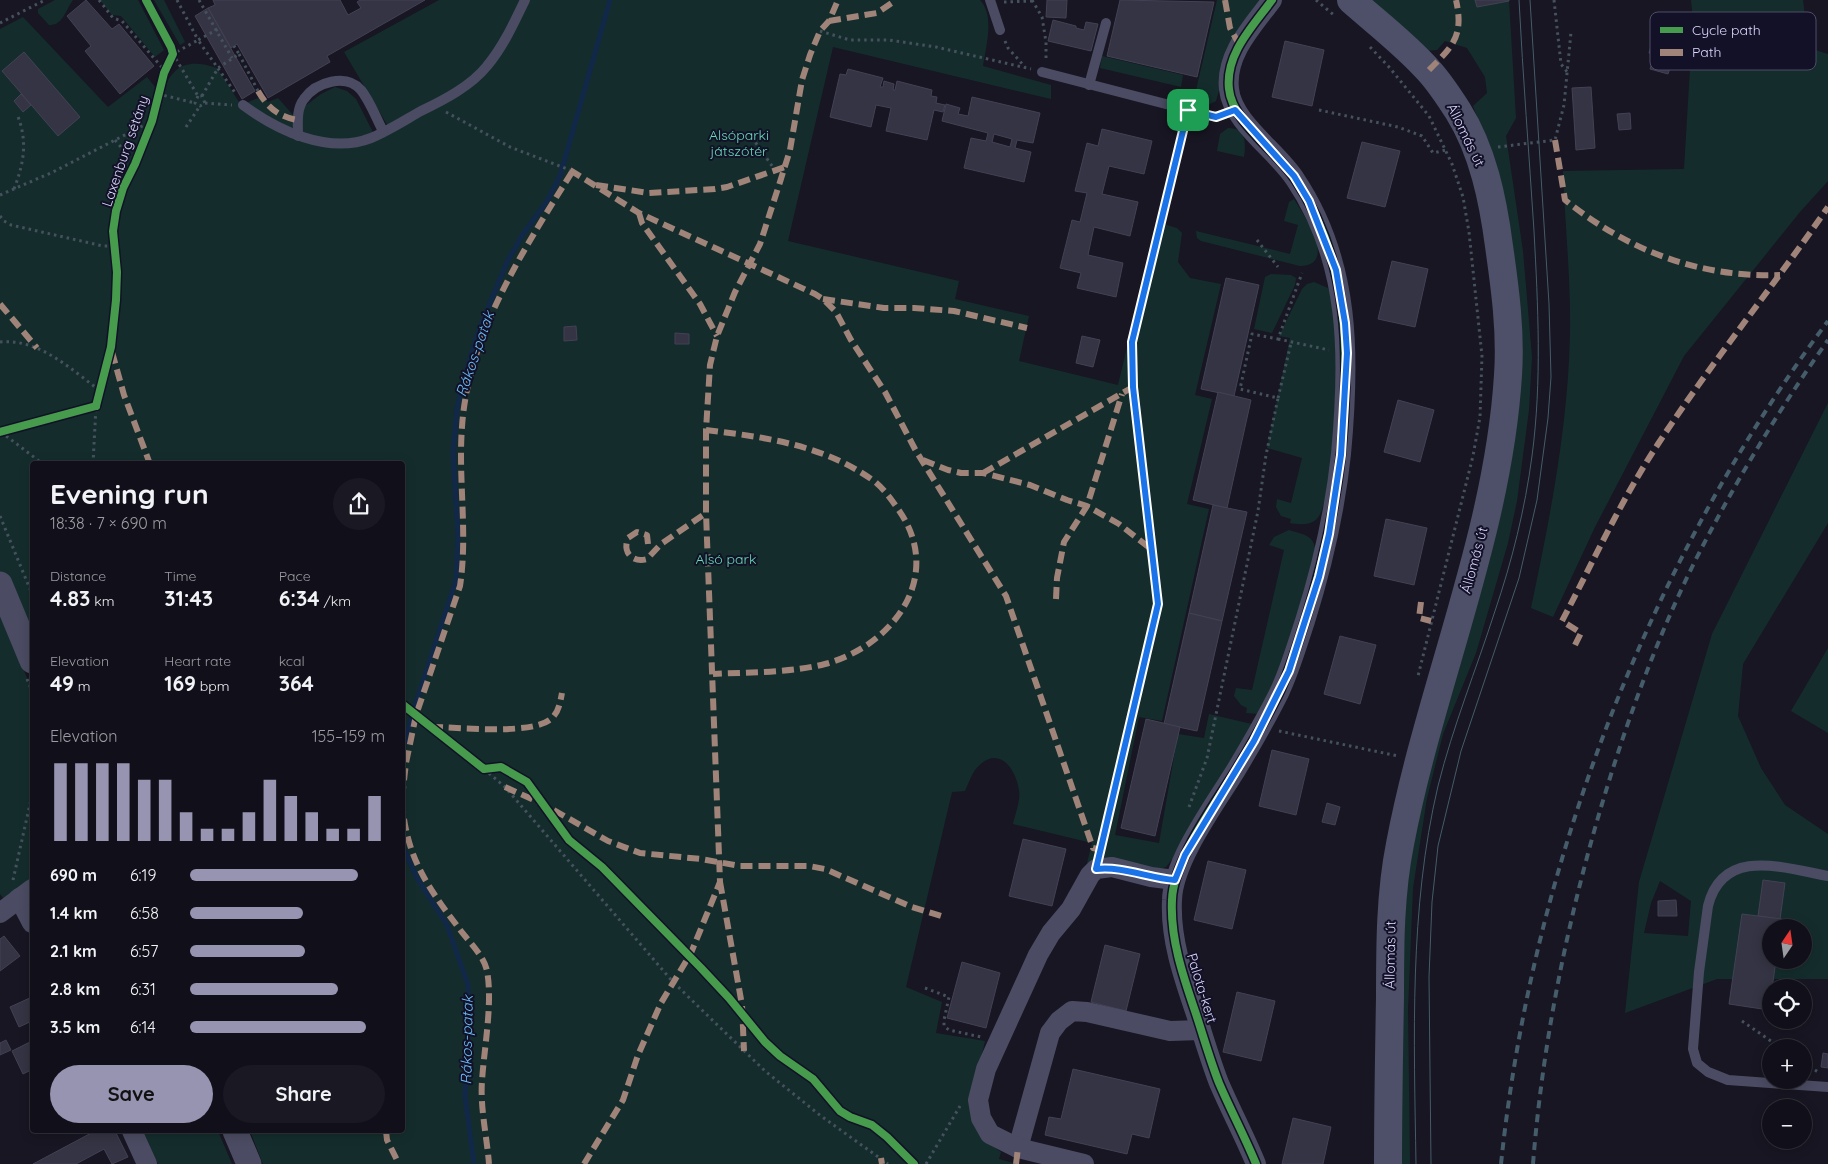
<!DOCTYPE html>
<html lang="en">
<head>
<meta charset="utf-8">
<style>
  body { margin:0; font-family:Quicksand,sans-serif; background:#1a1923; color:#f1f3f6; height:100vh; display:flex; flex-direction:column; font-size:19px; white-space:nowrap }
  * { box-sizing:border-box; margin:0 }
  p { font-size:16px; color:#9c9da2 }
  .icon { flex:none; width:28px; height:28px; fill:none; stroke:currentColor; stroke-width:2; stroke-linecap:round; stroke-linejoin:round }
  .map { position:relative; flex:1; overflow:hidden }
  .drawer { position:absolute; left:30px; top:461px; width:375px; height:672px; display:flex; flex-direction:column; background:#11101a; border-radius:5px; box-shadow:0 2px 12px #0003,0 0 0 1px #303039 }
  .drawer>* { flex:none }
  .needle { width:32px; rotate:13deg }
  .controls { position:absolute; left:1762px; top:919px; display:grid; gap:10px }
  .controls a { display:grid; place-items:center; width:50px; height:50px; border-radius:50%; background:#11101a; box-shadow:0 2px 12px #0003,0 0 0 1px #303039; font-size:25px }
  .pin { position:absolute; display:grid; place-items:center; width:42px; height:42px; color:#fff; margin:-21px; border-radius:10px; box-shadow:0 2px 8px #0006 }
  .round { display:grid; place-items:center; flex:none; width:52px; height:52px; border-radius:26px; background:#1a1923 }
  .summary { display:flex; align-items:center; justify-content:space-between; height:85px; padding:0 20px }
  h1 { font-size:28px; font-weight:700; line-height:38px }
  .stats { display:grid; grid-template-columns:repeat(3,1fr); gap:8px; height:85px; padding:5px 20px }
  .stats div { display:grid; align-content:center }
  .stats b { font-size:21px; font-weight:700 }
  .stats small { font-size:14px; font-weight:400 }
  .stats p { font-size:14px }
  .chart { height:140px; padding:10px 20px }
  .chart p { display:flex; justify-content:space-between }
  .chart svg { width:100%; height:90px; margin-top:5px; stroke:#9694b1; stroke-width:6 }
  .cta { display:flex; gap:10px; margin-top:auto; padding:10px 20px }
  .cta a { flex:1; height:58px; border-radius:30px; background:#9694b1; color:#111; font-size:20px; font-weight:700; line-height:58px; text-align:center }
  .cta a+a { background:#1a1923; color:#f1f3f6 }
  ul { padding:0 20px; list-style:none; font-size:16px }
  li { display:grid; grid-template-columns:80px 60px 1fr; align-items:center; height:38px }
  li i { height:12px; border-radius:6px; background:#9694b1 }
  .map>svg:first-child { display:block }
  .green { fill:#142d2c; fill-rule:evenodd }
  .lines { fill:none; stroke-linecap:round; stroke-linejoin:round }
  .stream { stroke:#112848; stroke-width:5 }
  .building { fill:#353444; stroke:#434155; fill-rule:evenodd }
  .path { stroke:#45525e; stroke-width:3; stroke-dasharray:2.5 4; stroke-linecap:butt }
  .service { stroke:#4b4c63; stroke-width:10 }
  .minor { stroke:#4b4c63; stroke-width:20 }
  .tertiary { stroke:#4b4c63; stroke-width:25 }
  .secondary { stroke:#4e4f68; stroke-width:28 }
  .tram { stroke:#455c6a; stroke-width:1 }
  .rail { stroke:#455c6a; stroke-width:4; stroke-dasharray:8 6; stroke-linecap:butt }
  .quiet { stroke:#a18479; stroke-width:6; stroke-dasharray:12 6; stroke-linecap:butt }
  .cycleway-casing { stroke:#131127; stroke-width:11 }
  .cycleway { stroke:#469c4c; stroke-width:8 }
  .route-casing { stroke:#fff; stroke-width:10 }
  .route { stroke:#1a73e8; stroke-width:6 }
  .labels { text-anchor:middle; stroke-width:4; stroke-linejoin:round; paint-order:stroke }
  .park-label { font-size:14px; fill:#65dcb8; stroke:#131127 }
  .street-label { font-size:14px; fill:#dad8fe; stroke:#131127 }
  .water-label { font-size:15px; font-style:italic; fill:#6abffa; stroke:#131127 }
  .key { fill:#131127; stroke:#4f4d68; stroke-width:1 }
  .key-label { font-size:14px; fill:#dad8fe }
</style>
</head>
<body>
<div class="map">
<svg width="1828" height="1164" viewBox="0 0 1828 1164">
  <rect width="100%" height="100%" fill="#171622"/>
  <g class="green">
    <path d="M55 0H73C66 9 63 26 49 25L38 13V9Z"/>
    <path d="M100 0H138L164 50 155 57 121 16 112 15Z"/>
    <path d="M154 0H164L185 42 180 45Z"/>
    <path d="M980 0C995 16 986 46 983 66L1051 85V99L833 47 788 241 959 281 955 299 1029 316 1019 361 1118 385 1157 222 1177 228 1182 233 1178 262 1190 278 1221 284 1195 395 1212 399 1187 504 1209 509 1162 721 1139 717 1115 835 1159 843 1178 734 1204 738 1209 714 1256 725 1181 848 1166 867 1153 871 1087 863 1092 843 1013 824C1015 814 1021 800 1019 790 1015 765 996 744 975 770 971 776 968 784 965 791L952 792 906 987 942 1002 936 1033 985 1041 972 1097 987 1142 1001 1152 999 1159 1017 1164H263L250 1131H402V464H32V650L0 577V29L23 17 108 107 147 77 155 87 163 92C173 63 190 59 217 68L241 105 263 96 268 102 278 98 293 115 321 94 335 87 347 91 356 99 377 140 392 133 344 52 439 0Z"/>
    <path d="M1217 0H1263L1219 90 1216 101 1208 105 1193 103Z"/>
    <path d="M1371 0H1509L1516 118 1506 136 1523 251 1532 357 1529 410 1517 501 1508 543 1476 653 1443 734 1427 798 1413 888 1408 1009 1410 1164H1395L1408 850 1509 445 1483 133 1473 106 1487 93 1485 77 1467 48 1445 41 1437 50 1425 51Z"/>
    <path d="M1691 0H1803L1809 48 1828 54V181L1800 212 1684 356 1595 527 1553 617 1531 608C1550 518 1568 427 1570 334 1571 280 1565 225 1563 171L1684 169 1693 19Z"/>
    <path d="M1102 56 1183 75 1181 87 1100 68Z"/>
    <path d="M1228 128C1246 128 1246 143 1244 157L1217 151 1220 134Z"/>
    <path d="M1294 199C1303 214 1339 265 1300 266L1201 241 1197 238 1196 231 1290 254 1298 225 1284 221 1289 202Z"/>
    <path d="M1271 274 1291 275 1296 278 1295 285 1272 333 1254 329 1265 277Z"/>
    <path d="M1314 282 1328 288C1343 316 1335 485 1320 514 1315 526 1301 525 1290 523L1291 519 1281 516 1276 507 1277 499 1291 503 1302 458 1267 448 1290 338 1279 336 1302 289 1307 284Z"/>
    <path d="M1828 403V523L1743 664 1738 716 1761 768 1785 805 1828 834V979H1717L1625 1013 1639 882 1712 634ZM1660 881 1691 901 1688 936 1644 933 1651 903ZM1771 928H1804V960H1771Z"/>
    <path d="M1289 530C1305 535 1315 535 1316 554L1288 653 1259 714 1246 713 1247 708 1241 705 1234 696 1236 688 1252 690 1284 550 1269 545 1274 537Z"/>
    <path d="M0 613 32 690V896L4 899 0 894Z"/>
    <path d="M1828 648V733L1791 711Z"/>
    <path d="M143 1131H218L232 1164H158Z"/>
  </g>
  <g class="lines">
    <g class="stream">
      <path d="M402 753 412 715 456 580 458 537 453 453 457 408 464 378 478 332 507 262 523 234 547 201 560 176 610 0"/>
      <path d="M402 840 404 849 417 878 447 925 468 985 469 1024 465 1096 474 1164"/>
    </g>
  </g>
  <g class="building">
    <path d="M86 0 112 29 119 24 154 66 120 94 85 51 91 46 67 16Z"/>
    <path d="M213 0H340L348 15 361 8 357 2 360 0H425L327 56 330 62 268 98 237 44 231 48 208 8 215 5Z"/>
    <path d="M1047 0H1067L1066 18 1046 17Z"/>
    <path d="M1120 0 1214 2 1197 77 1107 56Z"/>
    <path d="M1475 0H1509V1L1477 7Z"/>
    <path d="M208 8 255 91 242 99 195 16Z"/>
    <path d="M1053 20 1076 26V28L1084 30 1086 22 1098 24 1091 51 1048 41Z"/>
    <path d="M1657 25 1677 31 1673 45 1670 44 1666 58 1649 53Z"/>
    <path d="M1285 41 1324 50 1312 106 1272 97Z"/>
    <path d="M24 52 80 117 58 136 2 71Z"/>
    <path d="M1653 60 1671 65 1668 74 1650 69Z"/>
    <path d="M848 69 883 78 880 87H883L884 81 894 84 893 90H895L897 81 932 90 931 96 937 97 936 103 945 105 943 112 934 110 927 140 886 131 891 108 876 105 871 127 830 117 840 74 846 75Z"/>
    <path d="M1591 87 1595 148 1576 150 1572 88Z"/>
    <path d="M21 94 31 105 23 112 14 101Z"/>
    <path d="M972 97 1040 113 1033 143 1017 140 1015 148 1031 152 1024 182 964 168 971 138 986 141 988 133 942 121 946 104 960 108 958 114 968 116ZM994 134 1012 139 1010 147 992 142Z"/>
    <path d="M1630 113 1631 129 1619 130 1617 114Z"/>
    <path d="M1102 129 1152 141 1144 174 1109 166 1102 194 1138 202 1130 236 1094 227 1088 255 1123 263 1116 297 1077 288 1081 273 1060 268 1072 220 1080 222 1087 193 1075 191 1087 143 1098 146Z"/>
    <path d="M1362 142 1400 151 1385 207 1347 198Z"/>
    <path d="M1392 261 1428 269 1415 327 1378 319Z"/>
    <path d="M1226 278 1259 285 1234 396 1201 389Z"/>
    <path d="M576 326 577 340 564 341V327Z"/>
    <path d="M675 333 689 334V344H675Z"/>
    <path d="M1082 336 1100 340 1093 367 1076 363Z"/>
    <path d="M1218 392 1251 400 1227 508 1193 500Z"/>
    <path d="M1398 400 1434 410 1420 462 1384 452Z"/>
    <path d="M1213 505 1247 512 1222 621 1189 613Z"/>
    <path d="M1386 519 1427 528 1414 585 1374 576Z"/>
    <path d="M1189 613 1222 621 1197 731 1164 724Z"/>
    <path d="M1340 636 1376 645 1360 704 1324 694Z"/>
    <path d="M1146 719 1180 727 1155 836 1121 828Z"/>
    <path d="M1272 750 1309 759 1296 815 1259 806Z"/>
    <path d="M1327 803 1340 807 1335 825 1322 822Z"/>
    <path d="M1023 839 1066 849 1052 906 1009 896Z"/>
    <path d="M1208 861 1246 870 1232 929 1194 920Z"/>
    <path d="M1763 880 1785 883 1780 919 1758 916Z"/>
    <path d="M1676 900 1677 916H1658V901Z"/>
    <path d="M1742 914 1782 919 1781 928H1771V960H1776L1769 1010 1729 1004Z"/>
    <path d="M4 936 20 956 0 971V939Z"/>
    <path d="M1105 945 1140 954 1126 1011 1091 1002Z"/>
    <path d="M962 962 1000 973 986 1028 947 1018Z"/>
    <path d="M1237 992 1275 1001 1261 1061 1223 1052Z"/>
    <path d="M32 997V1021L19 1027 10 1007Z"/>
    <path d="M6 1040 11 1050 0 1055V1043Z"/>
    <path d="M32 1041V1073L31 1070 23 1074 12 1051Z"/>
    <path d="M1823 1053 1828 1054V1068L1821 1067Z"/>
    <path d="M1073 1069 1160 1089 1149 1138 1132 1134 1127 1154 1045 1135 1049 1117 1061 1119Z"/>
    <path d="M1293 1118 1331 1127 1323 1164H1282Z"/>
    <path d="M95 1131H115L128 1157 112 1164 104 1149 76 1164H33Z"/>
  </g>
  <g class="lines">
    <g class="path">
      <path d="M99 0 113 18 122 21 165 71"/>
      <path d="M177 0 198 40 220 28"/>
      <path d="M199 0 232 58"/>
      <path d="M1032 0 1042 17 1046 42V61"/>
      <path d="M1316 0 1335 16"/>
      <path d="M1554 0 1561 64 1568 73"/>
      <path d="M1004 2 1032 1"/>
      <path d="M0 23 45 0"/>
      <path d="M820 31 850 40H889L936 47 1031 69"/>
      <path d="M1005 41 1008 48 1025 67"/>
      <path d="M1370 47 1389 67 1429 116 1452 164 1463 197 1469 232 1482 356 1480 417 1473 456 1418 676"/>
      <path d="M239 54 258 91"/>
      <path d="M158 94 195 103"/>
      <path d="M198 96 195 103 200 106 205 103 202 96H198L173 54 198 40 236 94"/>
      <path d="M202 96 218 68 239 54 234 46"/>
      <path d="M205 103 232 105"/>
      <path d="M1319 110 1398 127 1422 136 1433 153 1446 150"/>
      <path d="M446 112 510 147 570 170"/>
      <path d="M186 127 200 106"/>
      <path d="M748 132 775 170"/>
      <path d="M115 140 135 164"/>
      <path d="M1498 147 1555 140 1564 105 1571 32"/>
      <path d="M14 189C24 163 28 141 17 114"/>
      <path d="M0 195 53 172 152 121"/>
      <path d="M0 216 4 221 11 225 103 246H115"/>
      <path d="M1257 240 1278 267"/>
      <path d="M1278 339 1329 350"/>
      <path d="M0 342C38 338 71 369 99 390"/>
      <path d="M1278 398 1291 343"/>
      <path d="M1 432 43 464"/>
      <path d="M93 464 96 406"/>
      <path d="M0 516 32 594"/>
      <path d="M27 679 32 691"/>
      <path d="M1279 731 1398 756"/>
      <path d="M484 769 505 787 673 982 765 1071 821 1116 888 1164"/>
      <path d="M1189 807 1207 758 1258 511 1266 455 1278 398 1240 389 1252 334 1278 339 1302 273"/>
      <path d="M1100 852 1158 604 1133 387 1132 342 1186 121"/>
      <path d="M13 880 32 795"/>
      <path d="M925 988 949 997 944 1020V1026L949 1030 981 1037"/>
      <path d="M1742 1021 1781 1048"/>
      <path d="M1804 1063 1818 1072"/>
      <path d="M926 1164 960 1106"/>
    </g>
    <g class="service">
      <path d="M990 0 1000 30"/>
      <path d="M1042 72 1216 117 1235 110"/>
      <path d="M1089 85 1106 23"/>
      <path d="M243 105C277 130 328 155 371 138 388 131 405 120 421 111 444 100 471 86 487 66 503 47 514 23 525 0"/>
      <path d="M298 136C298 124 296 109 304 99 316 82 346 73 361 90 370 101 376 118 383 131"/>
      <path d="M1828 876C1784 868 1723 846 1708 906L1699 972 1693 1049 1697 1063 1708 1072 1728 1080 1828 1087"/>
    </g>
    <g class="minor">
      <path d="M19 898 32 923"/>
      <path d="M0 913 32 889"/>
      <path d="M132 1131 147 1164"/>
      <path d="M1018 1148 1050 1033 1059 1021 1072 1011 1087 1012 1170 1031 1201 1030"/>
      <path d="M1084 1164 1018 1148 990 1134 981 1118 978 1100 986 1069 1038 955 1051 933 1071 909 1090 875 1096 869 1112 867 1151 877 1175 880"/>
      <path d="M1256 1164C1245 1137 1231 1111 1219 1083 1210 1060 1203 1035 1195 1011 1183 976 1170 938 1172 900 1173 861 1215 804 1236 770 1251 745 1266 719 1279 693 1290 670 1297 645 1305 621 1322 567 1335 511 1341 454 1350 358 1351 262 1295 179 1277 151 1232 122 1229 89 1225 54 1253 26 1272 0"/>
    </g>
    <g class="tertiary">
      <path d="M0 584 32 661"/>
      <path d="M235 1131 249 1164"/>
    </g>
    <path class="secondary" d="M1351 0C1377 23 1406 45 1429 71 1440 83 1449 97 1458 111 1483 151 1493 200 1499 246 1505 288 1511 332 1508 375 1498 536 1430 686 1400 844 1390 894 1390 946 1390 997 1389 1053 1388 1108 1388 1164"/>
    <g class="tram">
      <path d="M1416 1164C1414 1038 1409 909 1438 786 1453 726 1476 670 1495 611 1512 561 1525 509 1532 456 1542 381 1538 306 1534 231 1529 154 1523 77 1519 0"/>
      <path d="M1431 1164 1429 977 1432 902 1438 846 1461 751 1519 578 1537 500 1548 418 1551 377 1549 304 1530 0"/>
    </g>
    <g class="rail">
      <path d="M1501 1164C1532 866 1649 561 1828 321"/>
      <path d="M1533 1164C1542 1050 1564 938 1595 828 1621 737 1653 646 1695 561 1734 484 1778 411 1828 340"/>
    </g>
    <g class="quiet">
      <path d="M1225 0 1230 28 1240 46"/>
      <path d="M829 21 877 13 896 0"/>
      <path d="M1429 70C1453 46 1464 36 1456 0"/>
      <path d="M258 91C268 108 278 116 297 120"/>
      <path d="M1555 140 1565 200C1627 250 1699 278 1780 275"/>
      <path d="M570 170 639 213 815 294 823 299 836 312 851 340 885 392 916 451 1006 596 1093 848 1101 850"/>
      <path d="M596 185 649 193 715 189 727 187 785 167"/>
      <path d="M639 213 642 223 700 304 717 336"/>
      <path d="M823 299 884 308H914L954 311 1027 328"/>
      <path d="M0 304 37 348"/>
      <path d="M112 352 124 395 150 464"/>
      <path d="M706 430C765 437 824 445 874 481 884 489 891 499 898 509 945 575 895 645 825 664 790 673 749 672 713 674"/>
      <path d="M923 460 948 470 961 473H983L1030 485 1067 500 1087 506 1119 524 1151 549"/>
      <path d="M983 473 1133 387"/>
      <path d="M648 544 647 535 637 532 628 538C622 553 633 563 647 559L661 544 706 513"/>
      <path d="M1056 599 1057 578 1064 542 1087 506 1122 394"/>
      <path d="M1421 602 1419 618 1431 621"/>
      <path d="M1575 645 1581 633 1562 621C1593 562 1621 500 1658 444 1711 363 1773 287 1828 207"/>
      <path d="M431 727C458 727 534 736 552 718 559 711 560 703 562 693"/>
      <path d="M505 787 545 805 608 841 640 853 701 859 740 866H809L825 869 912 907 941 916"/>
      <path d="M402 798 406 763 416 715 460 586C468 533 458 480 462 427 468 334 524 249 572 172"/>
      <path d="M402 801C406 856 426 885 458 927 467 940 484 955 487 971 493 1002 484 1049 482 1081 480 1108 487 1137 489 1164"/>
      <path d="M720 882 742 1005 744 1051"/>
      <path d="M386 1131 387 1140 399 1164"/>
      <path d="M881 1158 882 1164"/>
      <path d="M584 1164 623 1100 638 1055 661 1003 691 953 720 882 706 513V430L710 365 717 336 735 292 760 244 780 182 790 150 802 80 810 55 820 31 829 21 838 0"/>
      <path d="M1016 1164 1018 1148"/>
    </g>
    <g class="cycleway-casing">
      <g id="cycleway">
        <path d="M96 406 111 347 116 300 117 272 113 231 116 211 123 188 135 164 152 121 164 73 173 54 171 47 146 0"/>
        <path d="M0 432 96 406"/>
        <path d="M402 704 484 769 501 767 527 782 569 840 602 867 701 968 729 998 765 1042 780 1056 813 1079 840 1111 850 1117 872 1125 887 1137 914 1164"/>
        <path d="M1256 1164C1245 1137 1231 1111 1219 1083 1210 1060 1203 1035 1195 1011 1183 976 1170 938 1172 900 1173 861 1215 804 1236 770 1251 745 1266 719 1279 693 1290 670 1297 645 1305 621 1322 567 1335 511 1341 454 1350 358 1351 262 1295 179 1277 151 1232 122 1229 89 1225 54 1253 26 1272 0"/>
      </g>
    </g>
    <use href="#cycleway" class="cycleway"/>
  </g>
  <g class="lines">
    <g class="route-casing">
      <path id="route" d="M1188 110 1216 117 1235 110 1294 176 1309 201 1336 270 1345 323 1347 353 1341 455 1329 534 1319 577 1289 671 1254 741 1185 855 1175 880C1148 878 1123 866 1096 869L1158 604 1133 387 1132 342Z"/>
    </g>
    <use href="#route" class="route"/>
  </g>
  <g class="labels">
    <g class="park-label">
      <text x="739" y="140">Alsóparki<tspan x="739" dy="16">játszótér</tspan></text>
      <text x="726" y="564">Alsó park</text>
    </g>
    <g class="street-label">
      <text transform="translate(1466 135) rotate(64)" y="5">Állomás út</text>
      <text transform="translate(125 151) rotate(-71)" y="5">Laxenburg sétány</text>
      <text transform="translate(1474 560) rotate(-75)" y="5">Állomás út</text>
      <text transform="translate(1390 955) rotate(-89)" y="5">Állomás út</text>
      <text transform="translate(1202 988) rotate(73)" y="5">Palota-kert</text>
    </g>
    <g class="water-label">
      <text transform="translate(475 354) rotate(-71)" y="5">Rákos-patak</text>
      <text transform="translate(467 1040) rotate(-89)" y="5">Rákos-patak</text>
    </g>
  </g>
  <rect x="1650" y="12" width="166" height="58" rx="8" class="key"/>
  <rect x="1660" y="27" width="23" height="6" fill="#469c4c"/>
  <rect x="1660" y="49" width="23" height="7" fill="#a18479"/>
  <g class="key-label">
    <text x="1692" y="35">Cycle path</text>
    <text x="1692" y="57">Path</text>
  </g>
</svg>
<div class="controls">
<a><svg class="needle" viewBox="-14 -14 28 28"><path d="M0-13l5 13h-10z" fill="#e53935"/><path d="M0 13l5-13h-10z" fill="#9c9da2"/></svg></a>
<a><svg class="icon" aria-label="locate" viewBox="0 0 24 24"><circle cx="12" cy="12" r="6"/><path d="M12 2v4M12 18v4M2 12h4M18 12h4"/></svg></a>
<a>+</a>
<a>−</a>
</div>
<div class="pin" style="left:1188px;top:110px;background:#1e9e55"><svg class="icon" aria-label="arrive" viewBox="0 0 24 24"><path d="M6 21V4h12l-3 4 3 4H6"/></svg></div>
<section class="drawer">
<div class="summary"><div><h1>Evening run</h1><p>18:38 · 7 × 690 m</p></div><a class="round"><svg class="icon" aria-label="share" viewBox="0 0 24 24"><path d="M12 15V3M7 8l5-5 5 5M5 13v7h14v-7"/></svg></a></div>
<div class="stats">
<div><p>Distance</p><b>4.83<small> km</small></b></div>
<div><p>Time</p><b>31:43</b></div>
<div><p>Pace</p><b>6:34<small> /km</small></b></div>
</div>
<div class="stats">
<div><p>Elevation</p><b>49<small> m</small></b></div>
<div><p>Heart rate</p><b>169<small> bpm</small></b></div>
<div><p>kcal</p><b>364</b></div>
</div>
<div class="chart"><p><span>Elevation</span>155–159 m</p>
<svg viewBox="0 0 160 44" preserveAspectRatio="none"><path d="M5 44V6M15 44V6M25 44V6M35 44V6M45 44V14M55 44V14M65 44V30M75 44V38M85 44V38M95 44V30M105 44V14M115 44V22M125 44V30M135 44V38M145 44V38M155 44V22"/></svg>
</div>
<ul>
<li><b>690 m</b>6:19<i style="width:86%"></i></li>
<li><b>1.4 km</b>6:58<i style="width:58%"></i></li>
<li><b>2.1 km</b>6:57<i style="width:59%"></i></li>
<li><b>2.8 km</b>6:31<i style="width:76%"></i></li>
<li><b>3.5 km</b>6:14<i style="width:90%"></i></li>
</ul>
<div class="cta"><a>Save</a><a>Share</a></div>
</section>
</div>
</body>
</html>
